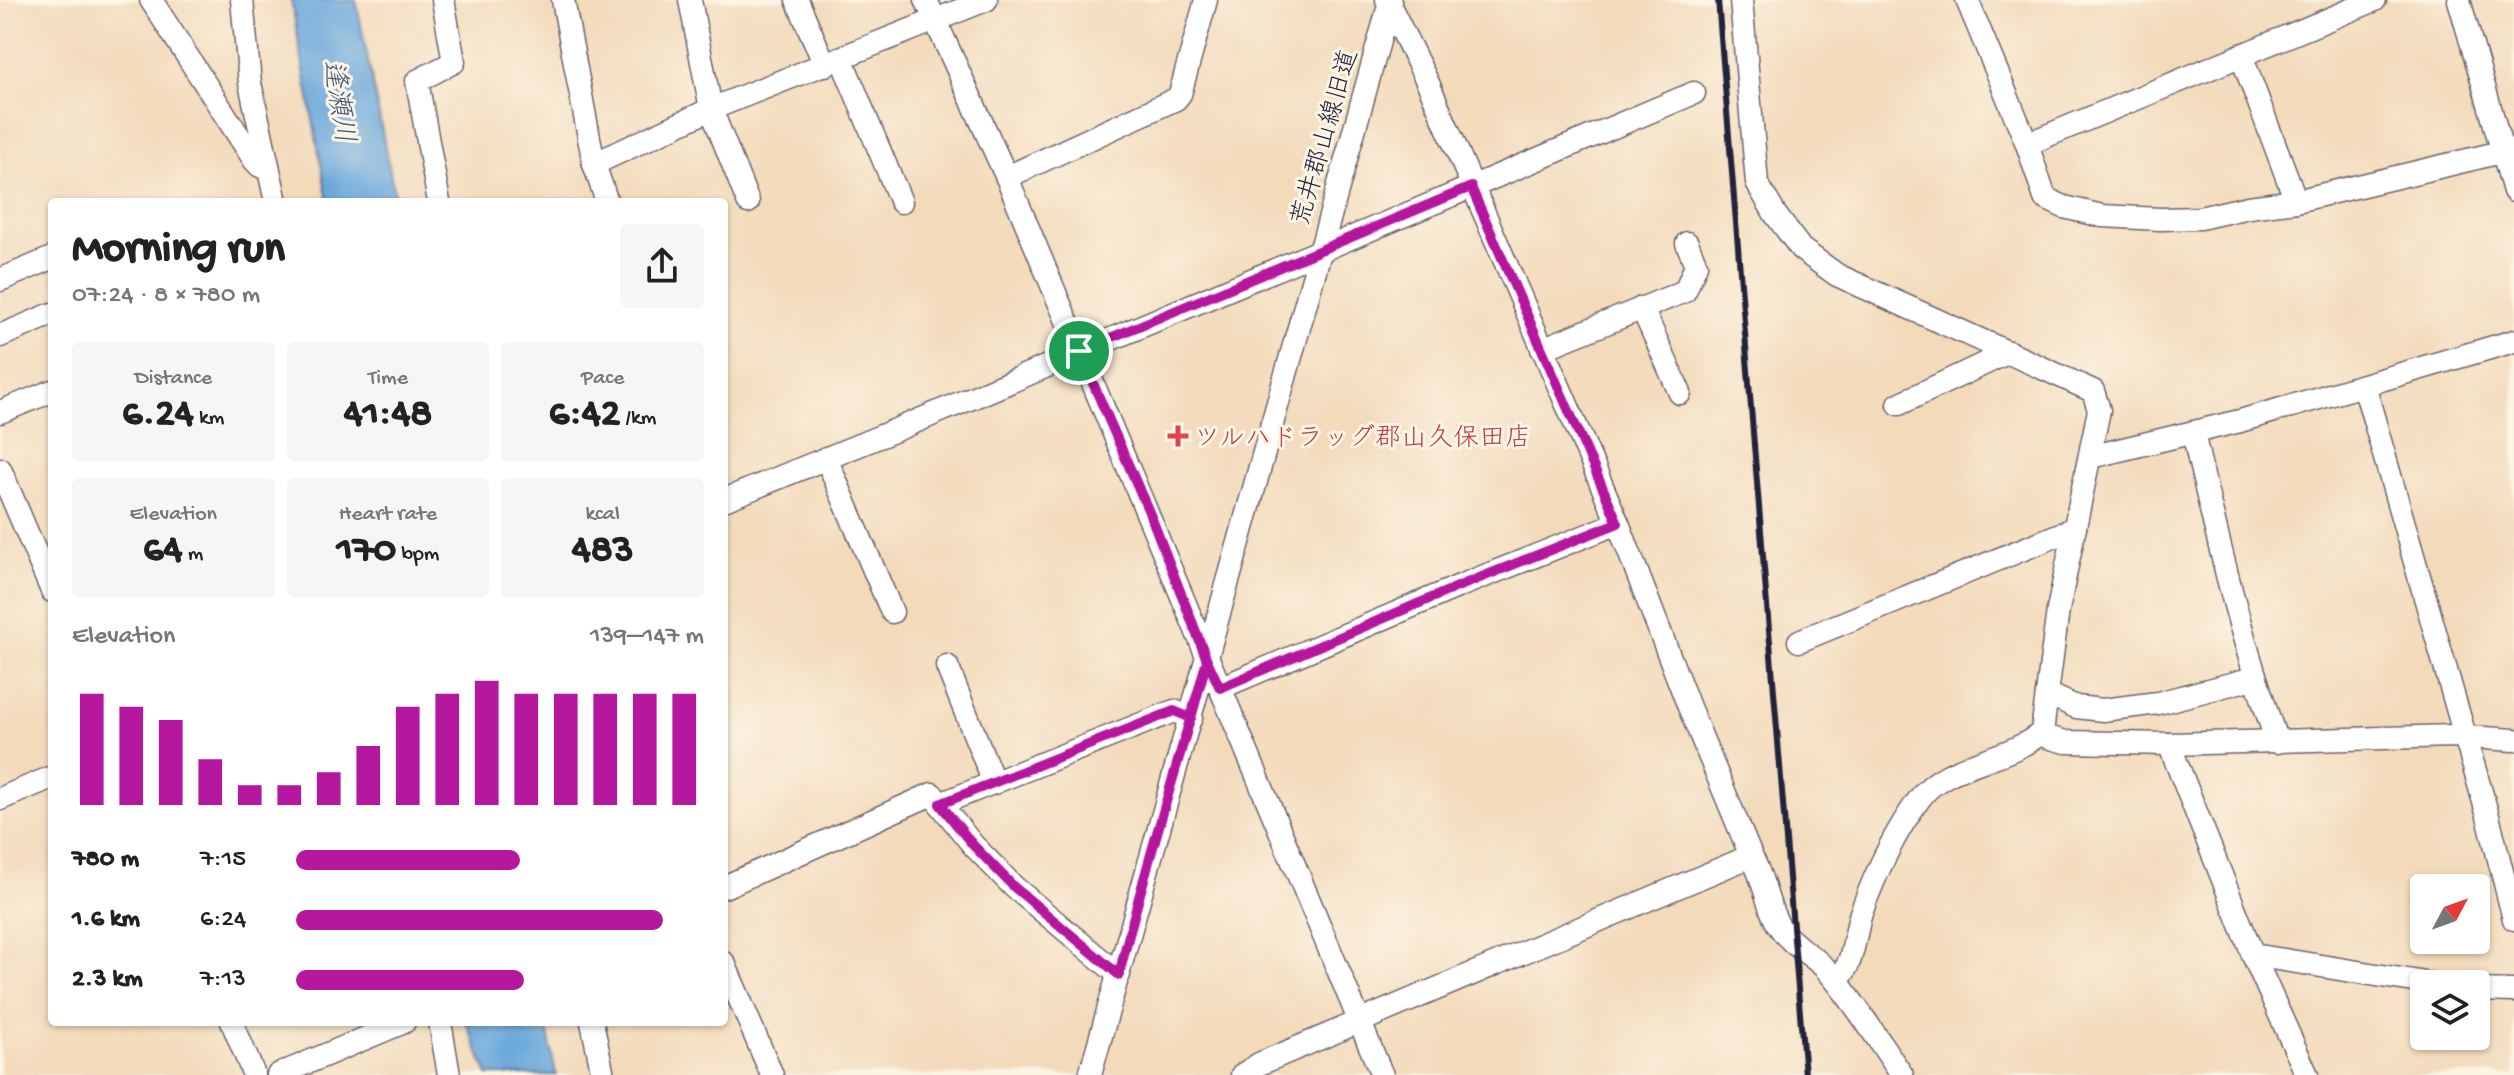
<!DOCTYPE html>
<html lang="en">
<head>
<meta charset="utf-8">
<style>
  body { margin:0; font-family:"Gochi Hand","Klee One",sans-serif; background:#f6f6f6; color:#222; height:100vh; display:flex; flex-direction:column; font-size:30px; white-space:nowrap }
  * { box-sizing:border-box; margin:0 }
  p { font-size:26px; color:#767676 }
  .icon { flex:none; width:44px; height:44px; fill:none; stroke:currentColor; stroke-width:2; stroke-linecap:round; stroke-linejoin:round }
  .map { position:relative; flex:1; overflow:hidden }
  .drawer { position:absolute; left:48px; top:198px; width:680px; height:828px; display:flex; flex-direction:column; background:#fff; border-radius:8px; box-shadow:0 2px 6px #0004 }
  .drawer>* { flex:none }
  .needle { width:52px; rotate:49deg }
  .tools { position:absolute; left:2410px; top:874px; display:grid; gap:16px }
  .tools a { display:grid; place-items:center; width:80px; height:80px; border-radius:8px; background:#fff; box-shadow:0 2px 6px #0004; font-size:40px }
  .pin { position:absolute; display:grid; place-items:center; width:68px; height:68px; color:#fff; margin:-34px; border:4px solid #fff; border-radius:50%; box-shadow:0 2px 8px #0007 }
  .round { display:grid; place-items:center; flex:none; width:84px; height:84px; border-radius:8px; background:#f6f6f6 }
  .overview { display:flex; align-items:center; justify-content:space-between; height:136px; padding:0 24px }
  h1 { font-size:44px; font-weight:800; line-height:60px }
  .figures { display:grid; grid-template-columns:repeat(3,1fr); gap:12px; height:136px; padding:8px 24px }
  .figures div { display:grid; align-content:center; border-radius:8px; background:#f6f6f6; text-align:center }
  .figures b { font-size:40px; font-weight:800 }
  .figures small { font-size:22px; font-weight:400 }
  .figures p { font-size:22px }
  .chart { height:224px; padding:16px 24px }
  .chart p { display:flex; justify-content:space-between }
  .chart svg { width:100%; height:144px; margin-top:8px; stroke:#b5179e; stroke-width:6 }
  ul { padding:0 24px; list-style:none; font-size:26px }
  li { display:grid; grid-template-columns:128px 96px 1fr; align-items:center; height:60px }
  li i { height:20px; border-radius:10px; background:#b5179e }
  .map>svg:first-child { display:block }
  .water { fill:#6ba8dc; stroke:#46658c; stroke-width:2 }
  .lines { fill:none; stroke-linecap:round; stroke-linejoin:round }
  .minor-casing { stroke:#6b6268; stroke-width:25 }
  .minor { stroke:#fff; stroke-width:22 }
  .rail { stroke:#22223b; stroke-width:6 }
  .route-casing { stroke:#fff; stroke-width:16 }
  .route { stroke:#b5179e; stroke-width:10 }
  .health-dot { fill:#e0444e; stroke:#fcf5e5; stroke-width:3 }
  .labels { text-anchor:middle; stroke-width:6; stroke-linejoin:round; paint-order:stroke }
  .street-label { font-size:26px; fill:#22223b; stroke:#fcf5e5 }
  .health-label { font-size:26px; fill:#be3a42; stroke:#fcf5e5; text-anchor:start }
  .water-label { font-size:28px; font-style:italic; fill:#3f587b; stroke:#fcf5e5 }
</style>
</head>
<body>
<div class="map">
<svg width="2514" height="1075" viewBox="0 0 2514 1075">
  <rect width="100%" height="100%" fill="#fcf5e5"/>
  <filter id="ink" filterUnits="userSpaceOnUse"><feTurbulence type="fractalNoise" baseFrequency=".0125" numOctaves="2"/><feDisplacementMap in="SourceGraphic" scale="16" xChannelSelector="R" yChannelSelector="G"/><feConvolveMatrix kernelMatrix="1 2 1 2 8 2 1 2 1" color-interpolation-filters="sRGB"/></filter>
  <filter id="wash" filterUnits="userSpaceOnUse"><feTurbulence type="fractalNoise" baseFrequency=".006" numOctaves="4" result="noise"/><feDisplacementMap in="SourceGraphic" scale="32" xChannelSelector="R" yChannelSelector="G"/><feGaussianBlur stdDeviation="1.8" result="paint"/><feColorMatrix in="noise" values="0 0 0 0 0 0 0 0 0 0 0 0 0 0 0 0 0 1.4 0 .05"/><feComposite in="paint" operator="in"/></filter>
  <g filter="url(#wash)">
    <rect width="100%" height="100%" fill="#f3dabb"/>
    <g class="water">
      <path d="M291 0H356L396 202H328Z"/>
      <path d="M466 1022H546L556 1075H488Z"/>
    </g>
  </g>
  <g filter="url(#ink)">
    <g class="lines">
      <g class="minor-casing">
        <g id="minor">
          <path d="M151 0 255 161 260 166 268 168"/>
          <path d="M242 0 250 83 276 202"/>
          <path d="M563 0 594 164 607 202"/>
          <path d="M690 0 711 109 748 202"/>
          <path d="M797 0 825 65"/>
          <path d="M926 0 1008 180 1382 1075"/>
          <path d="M1387 0 1428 83 1618 523 1689 707 1751 856C1765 879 1767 910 1781 929 1792 946 1813 955 1827 970 1855 1002 1878 1040 1902 1075"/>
          <path d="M1741 0 1757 183 1775 214 1801 249 1837 275 2093 391 2099 410 2058 610 2042 732C2007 762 1946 762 1920 798 1895 832 1875 874 1861 913 1854 936 1854 964 1837 981"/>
          <path d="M1967 0 2027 144 2045 198 2064 207 2102 216 2160 219 2200 218 2248 207 2296 201 2514 149"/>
          <path d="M2459 0 2514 191"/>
          <path d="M2241 55 2296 201"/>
          <path d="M841 58 901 202"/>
          <path d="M2027 144 2375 0"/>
          <path d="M594 164 711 109 986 0"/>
          <path d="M1007 177 1176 99 1180 94 1206 0"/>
          <path d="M439 202 417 81 454 62 443 0"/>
          <path d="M0 280 52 258"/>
          <path d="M1642 308 1680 393"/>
          <path d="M0 336 52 314"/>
          <path d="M1542 349 1685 291 1696 265 1687 243"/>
          <path d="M2364 385 2488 816 2514 919"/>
          <path d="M1899 404 2009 352"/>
          <path d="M0 412 52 391"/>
          <path d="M2193 433C2217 537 2241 640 2277 742"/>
          <path d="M2090 457 2240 421 2514 341"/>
          <path d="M826 458 892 612"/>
          <path d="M0 469 52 591"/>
          <path d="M724 500 891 432 1694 93"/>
          <path d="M1799 641 2075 528"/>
          <path d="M947 666 994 783"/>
          <path d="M1220 688 1462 585 1618 523"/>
          <path d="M2048 694 2076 707 2103 710 2158 703 2254 678"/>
          <path d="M2042 732 2047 737 2066 742 2169 744 2454 736 2514 740"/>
          <path d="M2169 744 2253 955 2307 1075"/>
          <path d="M0 799 52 777"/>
          <path d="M940 804 1174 711 1191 718"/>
          <path d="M724 887 932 794 973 845 1014 887 1119 975"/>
          <path d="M2253 955 2432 984"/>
          <path d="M724 963 772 1075"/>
          <path d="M2476 990 2514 991"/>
          <path d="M232 1022 254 1075"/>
          <path d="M440 1022 449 1075"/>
          <path d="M592 1022 603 1075"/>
          <path d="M278 1075 404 1022"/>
          <path d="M1090 1075 1390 2"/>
          <path d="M1242 1075 1259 1064 1751 856"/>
        </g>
      </g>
      <use href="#minor" class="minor"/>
      <path class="rail" d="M1718 0 1805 1075"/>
    </g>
  </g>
  <g class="lines" filter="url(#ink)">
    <g class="route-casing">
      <path id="route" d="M1079 351 1152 519 1207 660 1191 718 1174 711 940 804 973 845 1014 887 1119 975C1144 869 1178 765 1207 660L1220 688 1462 585 1618 523 1471 187 1079 351"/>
    </g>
    <use href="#route" class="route"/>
  </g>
  <path class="health-dot" d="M1174 424h8v8h8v8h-8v8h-8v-8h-8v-8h8z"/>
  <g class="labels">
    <g class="street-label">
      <text transform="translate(1323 137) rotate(-74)" y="9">荒井郡山線旧道</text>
    </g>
    <g class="health-label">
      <text x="1194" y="445">ツルハドラッグ郡山久保田店</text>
    </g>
    <g class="water-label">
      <text transform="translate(341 101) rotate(81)" y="10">逢瀬川</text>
    </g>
  </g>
</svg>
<div class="tools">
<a><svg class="needle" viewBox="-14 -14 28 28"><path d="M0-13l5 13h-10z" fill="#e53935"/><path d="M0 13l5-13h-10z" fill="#767676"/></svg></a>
<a><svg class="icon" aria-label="layers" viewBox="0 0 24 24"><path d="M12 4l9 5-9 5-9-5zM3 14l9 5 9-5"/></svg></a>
</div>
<div class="pin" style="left:1079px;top:351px;background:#1e9e55"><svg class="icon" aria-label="arrive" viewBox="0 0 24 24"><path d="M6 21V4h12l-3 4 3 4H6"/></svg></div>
<section class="drawer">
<div class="overview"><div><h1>Morning run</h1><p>07:24 · 8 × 780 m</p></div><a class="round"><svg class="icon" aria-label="share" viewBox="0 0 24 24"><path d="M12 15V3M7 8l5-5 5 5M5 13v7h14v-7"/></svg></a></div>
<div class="figures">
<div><p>Distance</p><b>6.24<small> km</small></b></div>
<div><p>Time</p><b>41:48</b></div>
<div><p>Pace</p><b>6:42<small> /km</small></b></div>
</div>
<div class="figures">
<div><p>Elevation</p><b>64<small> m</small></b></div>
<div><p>Heart rate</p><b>170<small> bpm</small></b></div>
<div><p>kcal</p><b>483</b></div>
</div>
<div class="chart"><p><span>Elevation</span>139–147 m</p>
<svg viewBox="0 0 160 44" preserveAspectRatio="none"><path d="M5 44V10M15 44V14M25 44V18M35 44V30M45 44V38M55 44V38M65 44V34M75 44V26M85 44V14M95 44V10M105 44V6M115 44V10M125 44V10M135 44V10M145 44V10M155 44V10"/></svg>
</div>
<ul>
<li><b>780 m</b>7:15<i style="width:55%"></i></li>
<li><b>1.6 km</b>6:24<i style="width:90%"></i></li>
<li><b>2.3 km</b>7:13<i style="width:56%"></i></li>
</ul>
</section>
</div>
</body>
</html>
